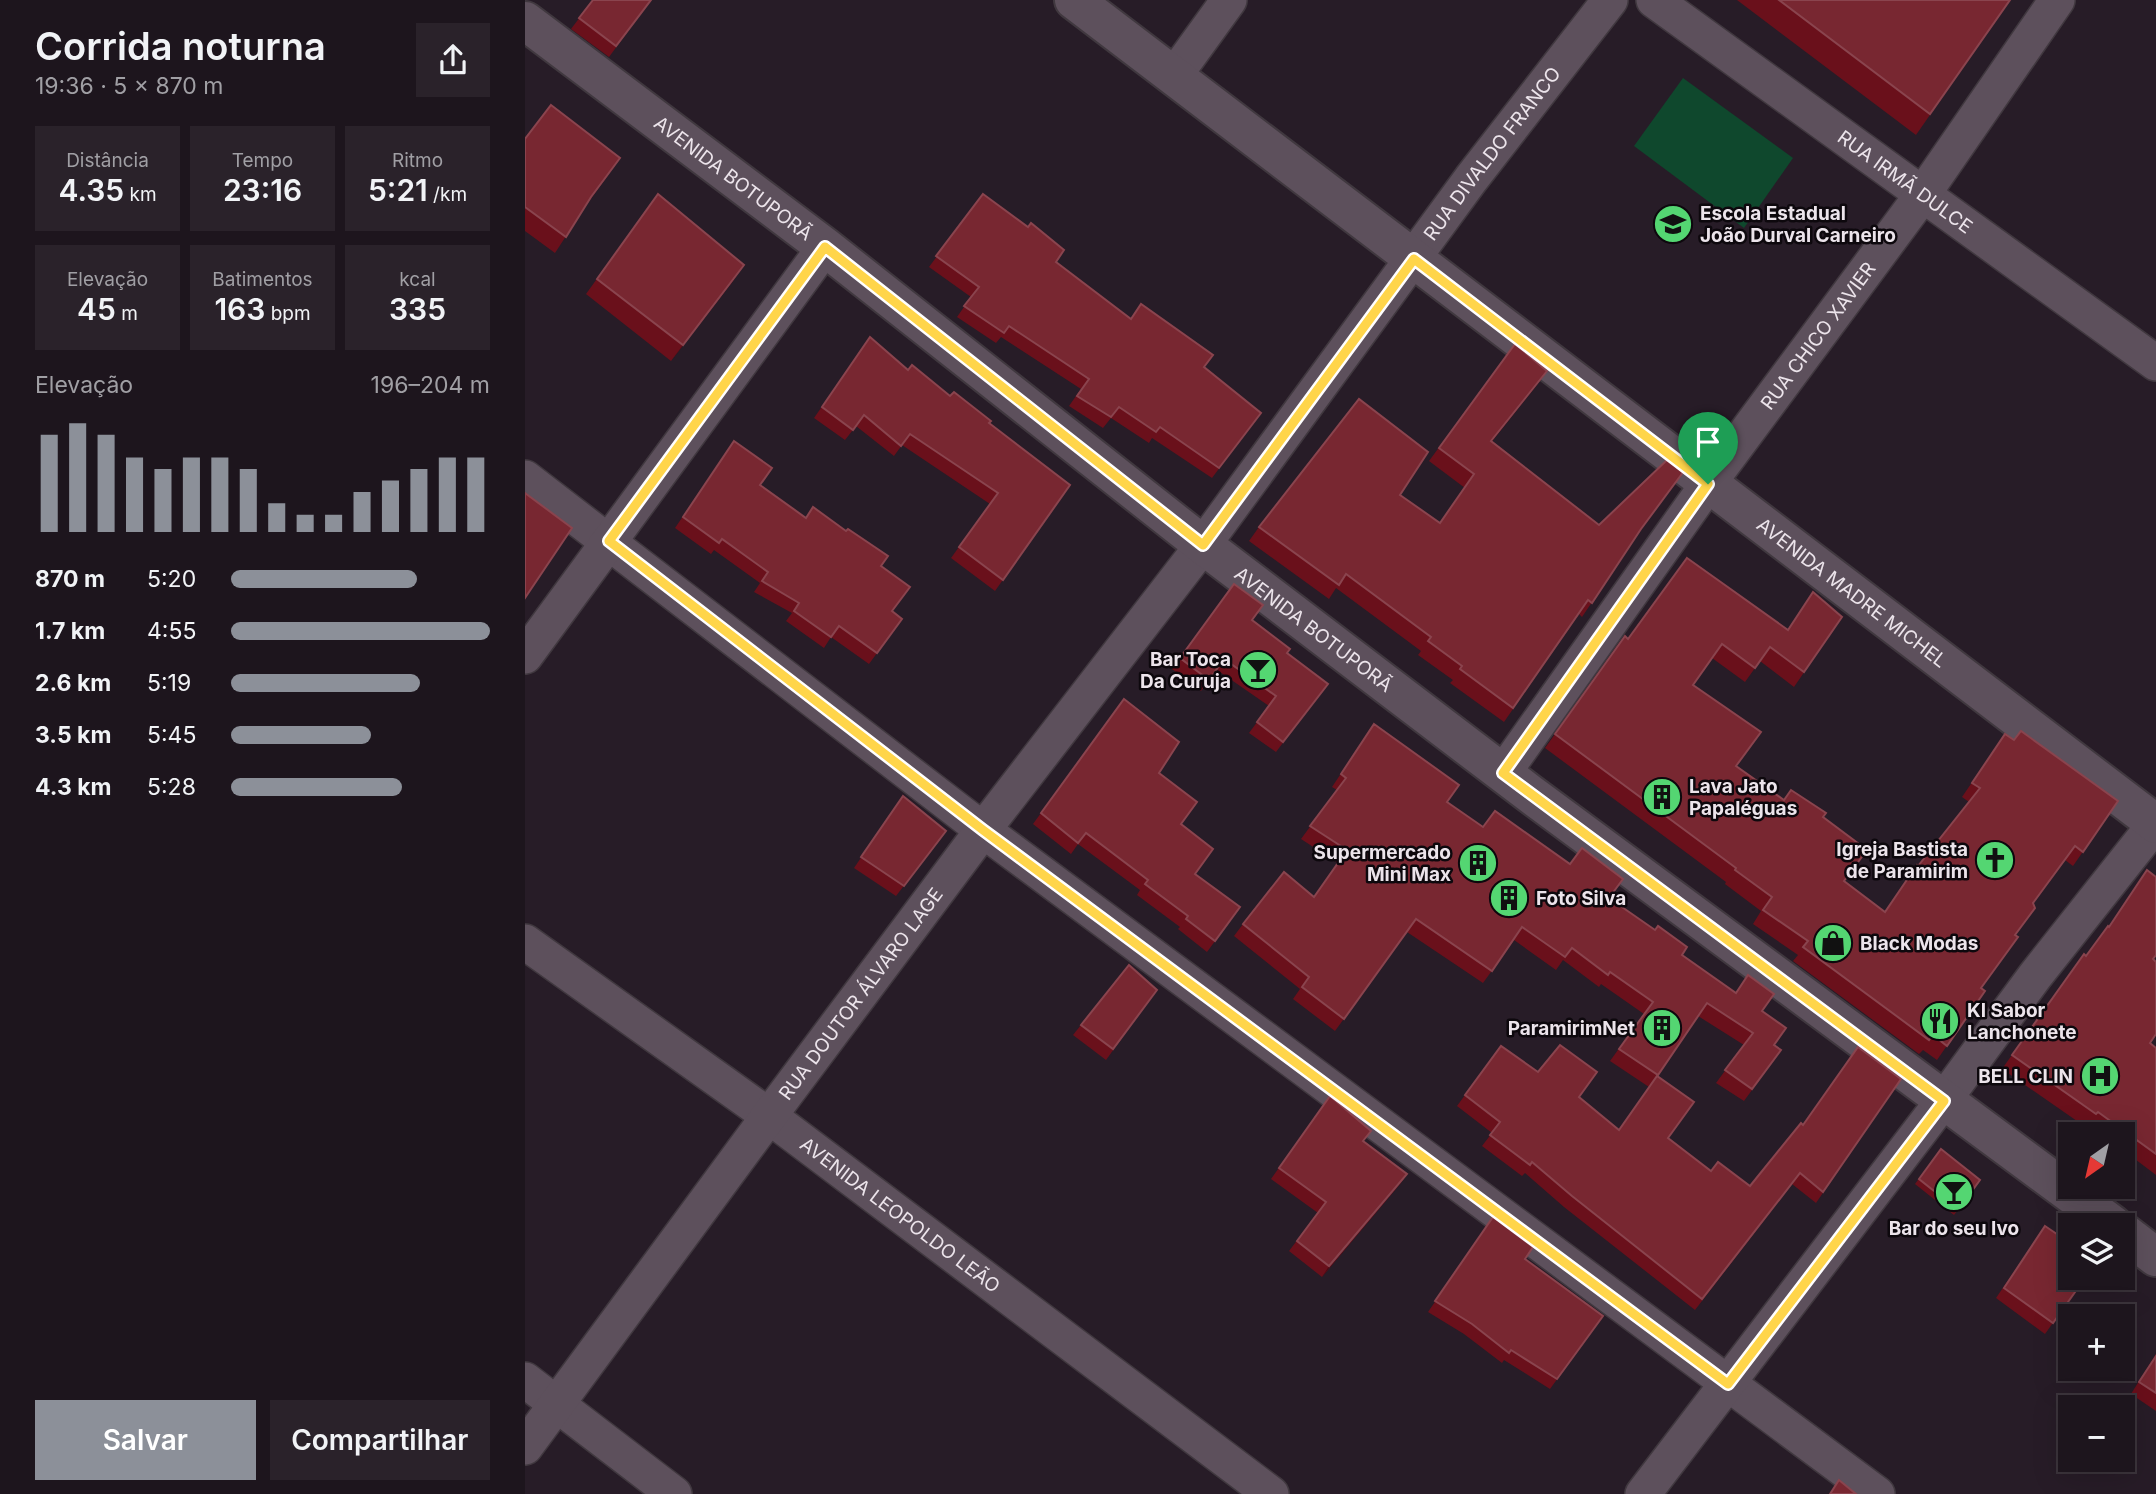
<!DOCTYPE html>
<html lang="pt">
<head>
<meta charset="utf-8">
<style>
  body { margin:0; font-family:Inter,sans-serif; background:#2a222a; color:#f1f3f6; height:100vh; display:flex; flex-direction:column; font-size:26px; white-space:nowrap }
  * { box-sizing:border-box; margin:0 }
  p { font-size:23px; color:#a09fa4 }
  .icon { flex:none; width:38px; height:38px; fill:none; stroke:currentColor; stroke-width:2; stroke-linecap:round; stroke-linejoin:round }
  .map { position:relative; flex:1; overflow:hidden }
  .sheet { display:flex; flex-direction:column; background:#1d151d; width:525px }
  .sheet>* { flex:none }
  .needle { width:46px; rotate:214deg }
  .fabs { position:absolute; left:1533px; top:1122px; display:grid; gap:14px }
  .fabs a { display:grid; place-items:center; width:77px; height:77px; border-radius:0px; background:#1d151d; box-shadow:0 7px 28px #0002,0 0 0 2px #3b343b; font-size:35px }
  .pin { position:absolute; display:grid; place-items:center; width:60px; height:60px; color:#fff; margin:-72px -30px; border-radius:50% 50% 50% 0; rotate:-45deg; box-shadow:0 0 7px #0007 }
  .pin .icon { rotate:45deg }
  .round { display:grid; place-items:center; flex:none; width:74px; height:74px; border-radius:0px; background:#2a222a }
  .overview { display:flex; align-items:center; justify-content:space-between; height:119px; padding:0 35px }
  h1 { font-size:38px; font-weight:600; line-height:52px }
  .figures { display:grid; grid-template-columns:repeat(3,1fr); gap:10px; height:119px; padding:7px 35px }
  .figures div { display:grid; align-content:center; border-radius:0px; background:#2a222a; text-align:center }
  .figures b { font-size:30px; font-weight:600 }
  .figures small { font-size:19px; font-weight:400 }
  .figures p { font-size:19px }
  .chart { height:196px; padding:14px 35px }
  .chart p { display:flex; justify-content:space-between }
  .chart svg { width:100%; height:126px; margin-top:7px; stroke:#8c9099; stroke-width:6 }
  .cta { display:flex; gap:14px; margin-top:auto; padding:14px 35px }
  .cta a { flex:1; height:80px; border-radius:0px; background:#8c9099; color:#fff; font-size:28px; font-weight:600; line-height:80px; text-align:center }
  .cta a+a { background:#2a222a; color:#f1f3f6 }
  ul { padding:0 35px; list-style:none; font-size:23px }
  li { display:grid; grid-template-columns:112px 84px 1fr; align-items:center; height:52px }
  li i { height:18px; border-radius:9px; background:#8c9099 }
  main { display:flex; flex:1; min-height:0 }
  .map>svg:first-child { display:block }
  .green { fill:#0f482d }
  .lines { fill:none; stroke-linecap:round; stroke-linejoin:round }
  .minor-casing { stroke:#40383f; stroke-width:38 }
  .tertiary-casing { stroke:#40383f; stroke-width:42 }
  .minor { stroke:#5d505c; stroke-width:35 }
  .tertiary { stroke:#5d505c; stroke-width:38 }
  .wall { fill:#6a101b }
  .shaded-wall { fill:#490b16 }
  .building { fill:#782731; stroke:#8a444e; stroke-width:2 }
  .route-casing { stroke:#fff; stroke-width:14 }
  .route { stroke:#ffd54a; stroke-width:9 }
  .labels { text-anchor:middle; stroke-width:5; stroke-linejoin:round; paint-order:stroke }
  .street-label { font-size:19px; fill:#ece4eb; stroke:#0d080d }
  .poi-label { font-size:19px; font-weight:bold; fill:#ece4eb; stroke:#0d080d; text-anchor:start }
</style>
</head>
<body>
<main>
<section class="sheet">
<div class="overview"><div><h1>Corrida noturna</h1><p>19:36 · 5 × 870 m</p></div><a class="round"><svg class="icon" aria-label="share" viewBox="0 0 24 24"><path d="M12 15V3M7 8l5-5 5 5M5 13v7h14v-7"/></svg></a></div>
<div class="figures">
<div><p>Distância</p><b>4.35<small> km</small></b></div>
<div><p>Tempo</p><b>23:16</b></div>
<div><p>Ritmo</p><b>5:21<small> /km</small></b></div>
</div>
<div class="figures">
<div><p>Elevação</p><b>45<small> m</small></b></div>
<div><p>Batimentos</p><b>163<small> bpm</small></b></div>
<div><p>kcal</p><b>335</b></div>
</div>
<div class="chart"><p><span>Elevação</span>196–204 m</p>
<svg viewBox="0 0 160 44" preserveAspectRatio="none"><path d="M5 44V10M15 44V6M25 44V10M35 44V18M45 44V22M55 44V18M65 44V18M75 44V22M85 44V34M95 44V38M105 44V38M115 44V30M125 44V26M135 44V22M145 44V18M155 44V18"/></svg>
</div>
<ul>
<li><b>870 m</b>5:20<i style="width:72%"></i></li>
<li><b>1.7 km</b>4:55<i style="width:100%"></i></li>
<li><b>2.6 km</b>5:19<i style="width:73%"></i></li>
<li><b>3.5 km</b>5:45<i style="width:54%"></i></li>
<li><b>4.3 km</b>5:28<i style="width:66%"></i></li>
</ul>
<div class="cta"><a>Salvar</a><a>Compartilhar</a></div>
</section>
<div class="map">
<svg width="1631" height="1494" viewBox="0 0 1631 1494">
  <rect width="100%" height="100%" fill="#271c27"/>
  <path class="green" d="M1158 78 1268 158 1219 228 1109 146Z"/>
  <g class="lines">
    <g class="minor-casing">
      <g id="minor">
        <path id="s1" d="M1129 0 1631 363"/>
        <path d="M649 76 704 0"/>
        <path d="M0 478 458 830 1352 1494"/>
        <path d="M0 656 300 247"/>
        <path id="s2" d="M978 773 1183 484 1398 194 1532 0"/>
        <path id="s3" d="M0 942 244 1116 746 1494"/>
        <path d="M0 1380 149 1494"/>
        <path id="s4" d="M0 1447 244 1116 458 830 678 545 946 179 1085 0"/>
        <path d="M1118 1494 1418 1101 1510 976 1631 823"/>
      </g>
    </g>
    <g class="tertiary-casing">
      <g id="tertiary">
        <path id="s5" d="M549 0 1631 824"/>
        <path id="s6" d="M0 21 300 247 678 545 1004 793 1588 1225"/>
        <path d="M1598 1232 1631 1257"/>
      </g>
    </g>
    <use href="#minor" class="minor"/>
    <use href="#tertiary" class="tertiary"/>
  </g>
  <g class="wall">
    <path d="M68 0H126L84 57 46 29Z"/>
    <path d="M1212 0H1485L1391 135Z"/>
    <path d="M0 139 84 174 62 204 30 253 0 231Z"/>
    <path d="M133 194 208 281 146 361 61 294Z"/>
    <path d="M458 194 531 262 606 319 680 367 728 423 687 478 627 438 624 443 586 418 578 428 544 406 556 389 476 337 471 343 432 317 446 297 404 267Z"/>
    <path d="M345 337 383 370 425 396 464 423 545 485 470 591 426 558 465 504 377 445 369 456 331 426 320 440 289 418Z"/>
    <path d="M990 344 1022 371 967 441 1074 525 1159 471 1110 538 1057 617 1054 614 979 722 925 683 928 680 893 655 896 651 811 588 804 599 724 541 734 527 875 495 915 523 940 488 904 461Z"/>
    <path d="M209 441 235 485 281 518 356 566 377 598 367 611 377 619 344 664 306 637 299 648 261 621 267 613 229 592 235 583 189 550 186 554 150 528Z"/>
    <path d="M709 584 727 620 762 653 795 694 751 752 724 733 744 706 692 670 676 691 647 669Z"/>
    <path d="M1317 617 1269 687 1235 661 1220 682 1187 658 1168 685 1212 766 1259 800 1298 817 1320 881 1360 912 1393 866 1444 802 1437 797 1480 734 1489 740 1593 801 1548 866 1540 860 1508 904 1491 935 1456 989 1460 991 1412 1060 1398 1050 1394 1054 1268 961 1273 955 1228 924 1236 911 1200 884 1201 882 1020 748 1100 636 1103 639 1263 629Z"/>
    <path d="M599 699 634 773 656 824 670 874 715 907 682 952 653 929 655 927 612 895 615 890 553 844 546 854 508 824Z"/>
    <path d="M849 724 922 802 958 827 1084 898 1157 955 1211 993 1223 975 1249 1045 1256 1050 1219 1101 1191 1083 1219 1045 1173 1016 1132 1076 1143 1138 1186 1171 1225 1186 1278 1125 1376 1079 1291 1203 1267 1184 1170 1310 1039 1207 1000 1173 997 1176 957 1146 967 1133 932 1106 976 1046 1013 1072 1054 1097 1094 1130 1124 1087 1085 1061 1119 1014 1076 984 1074 987 1038 960 1031 970 989 940 958 983 882 932 810 1031 768 999 775 989 709 936 718 924 789 897 813 863 776 839 812 790 807 787Z"/>
    <path d="M378 796 421 831 371 896 329 868Z"/>
    <path d="M1559 954 1561 956 1628 959 1625 1043 1631 1048V1175L1598 1150V1134H1576L1564 1125 1562 1128 1477 1069Z"/>
    <path d="M632 990 581 1060 548 1035 556 1025Z"/>
    <path d="M805 1096 839 1141 882 1174 875 1184 797 1277 764 1251 793 1213 746 1179Z"/>
    <path d="M1416 1149 1455 1180 1429 1215 1390 1184Z"/>
    <path d="M968 1217 1000 1259 1078 1316 1025 1389 979 1360 977 1363 939 1334 903 1312Z"/>
    <path d="M1520 1226 1560 1278 1520 1334 1471 1298Z"/>
    <path d="M1631 1354V1411L1606 1394Z"/>
  </g>
  <g class="shaded-wall">
    <path d="M219 265 208 281 146 361 158 345Z"/>
    <path d="M1022 371 1012 385 957 454 966 441Z"/>
    <path d="M882 1174 875 1184 797 1277 804 1266Z"/>
  </g>
  <g class="building">
    <path d="M68 0H126L91 46 54 18Z"/>
    <path d="M1254 0H1485L1405 114Z"/>
    <path d="M26 105 95 158 66 197 41 237 0 207V139Z"/>
    <path d="M133 194 219 265 158 345 72 279Z"/>
    <path d="M458 194 503 227 506 223 539 250 531 262 606 319 616 304 688 355 679 367 736 413 694 468 635 427 631 432 594 407 586 417 552 396 564 379 484 326 479 333 439 306 454 287 411 256Z"/>
    <path d="M345 337 383 370 387 365 425 396 429 392 466 421 464 423 545 485 478 580 434 547 473 493 385 434 376 446 339 415 328 430 297 407Z"/>
    <path d="M990 344 1022 371 966 441 1074 525 1143 459 1159 471 1116 529 1067 603 1063 600 988 708 935 669 937 666 903 641 906 637 821 574 814 585 734 527 834 399 903 452 875 495 915 523 949 474 914 448Z"/>
    <path d="M209 441 247 468 235 485 281 518 288 507 321 531 323 529 363 556 356 566 385 587 367 611 377 619 352 653 314 626 306 637 269 611 274 603 237 581 243 572 197 539 194 543 158 517Z"/>
    <path d="M0 493 47 528 0 598Z"/>
    <path d="M1162 558 1263 630 1288 592 1317 617 1279 672 1245 647 1230 668 1197 644 1168 685 1236 732 1211 766 1259 800 1266 790 1301 813 1298 817 1342 850 1319 881 1360 912 1392 865 1393 866 1455 788 1447 783 1480 734 1489 740 1496 731 1593 801 1558 852 1550 846 1508 903 1510 908 1490 935 1493 937 1456 988 1460 991 1422 1046 1408 1035 1404 1040 1278 947 1283 941 1238 910 1247 897 1210 870 1211 868 1030 734 1100 636 1103 639Z"/>
    <path d="M709 584 738 605 727 620 765 649 762 653 803 684 758 742 732 722 751 696 699 659 684 680 655 658Z"/>
    <path d="M599 699 654 742 634 773 672 802 656 824 688 849 670 874 715 907 690 941 661 919 663 916 620 884 623 880 561 833 553 843 516 813Z"/>
    <path d="M849 724 934 785 922 802 958 827 970 811 1045 864 1057 848 1098 879 1084 898 1130 930 1133 926 1162 947 1157 955 1211 993 1223 975 1249 994 1237 1011 1261 1028 1249 1045 1256 1050 1227 1089 1200 1070 1228 1033 1182 1003 1133 1075 1094 1049 1128 1002 1085 972 1083 975 1047 948 1040 957 997 927 967 971 891 919 819 1019 777 987 784 977 718 924 759 872 789 897 822 850 785 826 821 778 816 774Z"/>
    <path d="M378 796 421 831 379 886 336 857Z"/>
    <path d="M1622 870 1631 877V955L1628 959 1631 962V1034L1625 1043 1631 1048V1154L1573 1112 1571 1114 1487 1055 1559 954 1561 956 1583 926 1584 927Z"/>
    <path d="M604 965 632 990 588 1049 556 1025Z"/>
    <path d="M1035 1045 1072 1072 1054 1097 1094 1130 1132 1076 1169 1102 1143 1138 1186 1171 1193 1162 1225 1186 1276 1123 1278 1125 1333 1047 1376 1079 1298 1192 1275 1173 1177 1299 1047 1196 1007 1162 1005 1165 965 1135 975 1122 940 1095 976 1046 1013 1072Z"/>
    <path d="M805 1096 846 1131 838 1141 882 1174 804 1266 772 1241 801 1202 754 1168Z"/>
    <path d="M1416 1149 1455 1180 1433 1210 1394 1179Z"/>
    <path d="M968 1217 1008 1247 1000 1259 1078 1316 1032 1379 986 1350 984 1353 947 1324 910 1301Z"/>
    <path d="M1520 1226 1545 1243V1278H1560L1528 1323 1479 1288Z"/>
    <path d="M1631 1356V1393L1614 1382Z"/>
    <path d="M1314 1480 1331 1494H1305Z"/>
  </g>
  <g class="lines">
    <g class="route-casing">
      <path id="route" d="M300 247 678 545 889 259 1183 484 978 773 1419 1101 1203 1384 458 830 84 541Z"/>
    </g>
    <use href="#route" class="route"/>
  </g>
  <defs>
    <g id="school-disc" transform="scale(2.0125)"><circle r="9.5" fill="#54d672" stroke="#0d080d"/><path d="M0-5L7-2L0 1L-7-2ZM-4 1L0 2.5L4 1V4Q0 6-4 4Z" fill="#111"/></g>
    <g id="bar-disc" transform="scale(2.0125)"><circle r="9.5" fill="#54d672" stroke="#0d080d"/><path d="M-6-5H6L.8 .8V4.5H3.5V6h-7V4.5H-.8V.8Z" fill="#111"/></g>
    <g id="building-disc" transform="scale(2.0125)"><circle r="9.5" fill="#54d672" stroke="#0d080d"/><path d="M-4-6H4V6H1V3H-1V6H-4ZM-2.5-4.3h1.7v1.8h-1.7ZM.8-4.3h1.7v1.8H.8ZM-2.5-1h1.7V.8h-1.7ZM.8-1h1.7V.8H.8Z" fill="#111"/></g>
    <g id="church-disc" transform="scale(2.0125)"><circle r="9.5" fill="#54d672" stroke="#0d080d"/><path d="M-1.2-6h2.4v3.5h3.3v2.4h-3.3V6h-2.4V-.1h-3.3v-2.4h3.3Z" fill="#111"/></g>
    <g id="shop-disc" transform="scale(2.0125)"><circle r="9.5" fill="#54d672" stroke="#0d080d"/><path d="M-5-2.5h2.3a2.7 3.5 0 0 1 5.4 0H5L5.5 6h-11ZM-1.5-2.5h3a1.5 2.3 0 0 0-3 0Z" fill="#111"/></g>
    <g id="restaurant-disc" transform="scale(2.0125)"><circle r="9.5" fill="#54d672" stroke="#0d080d"/><path d="M-5-6h1v4h1v-4h1v4h1v-4h1v5L-1.5 .5V6h-2V.5L-5-1ZM5-6V6H3V1.5H1.5Q1.5-4 5-6Z" fill="#111"/></g>
    <g id="hospital-disc" transform="scale(2.0125)"><circle r="9.5" fill="#54d672" stroke="#0d080d"/><path d="M-5-5h3v3.5h4V-5h3V5h-3V1.5h-4V5h-3Z" fill="#111"/></g>
  </defs>
  <g fill-rule="evenodd">
    <use href="#school-disc" x="1148" y="224"/>
    <use href="#bar-disc" x="733" y="670"/>
    <use href="#building-disc" x="1137" y="797"/>
    <use href="#church-disc" x="1470" y="860"/>
    <use href="#building-disc" x="953" y="863"/>
    <use href="#building-disc" x="984" y="898"/>
    <use href="#shop-disc" x="1308" y="943"/>
    <use href="#restaurant-disc" x="1415" y="1021"/>
    <use href="#building-disc" x="1137" y="1028"/>
    <use href="#hospital-disc" x="1575" y="1076"/>
    <use href="#bar-disc" x="1429" y="1192"/>
  </g>
  <g class="labels">
    <g class="street-label">
      <text dy="7" stroke="none"><textPath href="#s4" startOffset="1615">RUA DIVALDO FRANCO</textPath></text>
      <text dy="7" stroke="none"><textPath href="#s6" startOffset="261">AVENIDA BOTUPORÃ</textPath></text>
      <text dy="7" stroke="none"><textPath href="#s1" startOffset="310">RUA IRMÃ DULCE</textPath></text>
      <text dy="7" stroke="none"><textPath href="#s2" startOffset="539">RUA CHICO XAVIER</textPath></text>
      <text dy="7" stroke="none"><textPath href="#s5" startOffset="978">AVENIDA MADRE MICHEL</textPath></text>
      <text dy="7" stroke="none"><textPath href="#s6" startOffset="996">AVENIDA BOTUPORÃ</textPath></text>
      <text dy="7" stroke="none"><textPath href="#s4" startOffset="564">RUA DOUTOR ÁLVARO LAGE</textPath></text>
      <text dy="7" stroke="none"><textPath href="#s3" startOffset="464">AVENIDA LEOPOLDO LEÃO</textPath></text>
    </g>
    <g class="poi-label">
      <text x="1175" y="220">Escola Estadual<tspan x="1175" dy="22">João Durval Carneiro</tspan></text>
      <text x="706" y="666" text-anchor="end">Bar Toca<tspan x="706" dy="22">Da Curuja</tspan></text>
      <text x="1164" y="793">Lava Jato<tspan x="1164" dy="22">Papaléguas</tspan></text>
      <text x="1443" y="856" text-anchor="end">Igreja Bastista<tspan x="1443" dy="22">de Paramirim</tspan></text>
      <text x="926" y="859" text-anchor="end">Supermercado<tspan x="926" dy="22">Mini Max</tspan></text>
      <text x="1011" y="905">Foto Silva</text>
      <text x="1335" y="950">Black Modas</text>
      <text x="1442" y="1017">KI Sabor<tspan x="1442" dy="22">Lanchonete</tspan></text>
      <text x="1110" y="1035" text-anchor="end">ParamirimNet</text>
      <text x="1548" y="1083" text-anchor="end">BELL CLIN</text>
      <text x="1429" y="1235" text-anchor="middle">Bar do seu Ivo</text>
    </g>
  </g>
</svg>
<div class="fabs">
<a><svg class="needle" viewBox="-14 -14 28 28"><path d="M0-13l5 13h-10z" fill="#e53935"/><path d="M0 13l5-13h-10z" fill="#a09fa4"/></svg></a>
<a><svg class="icon" aria-label="layers" viewBox="0 0 24 24"><path d="M12 4l9 5-9 5-9-5zM3 14l9 5 9-5"/></svg></a>
<a>+</a>
<a>−</a>
</div>
<div class="pin" style="left:1183px;top:484px;background:#1e9e55"><svg class="icon" aria-label="arrive" viewBox="0 0 24 24"><path d="M6 21V4h12l-3 4 3 4H6"/></svg></div>
</div>
</main>
</body>
</html>
